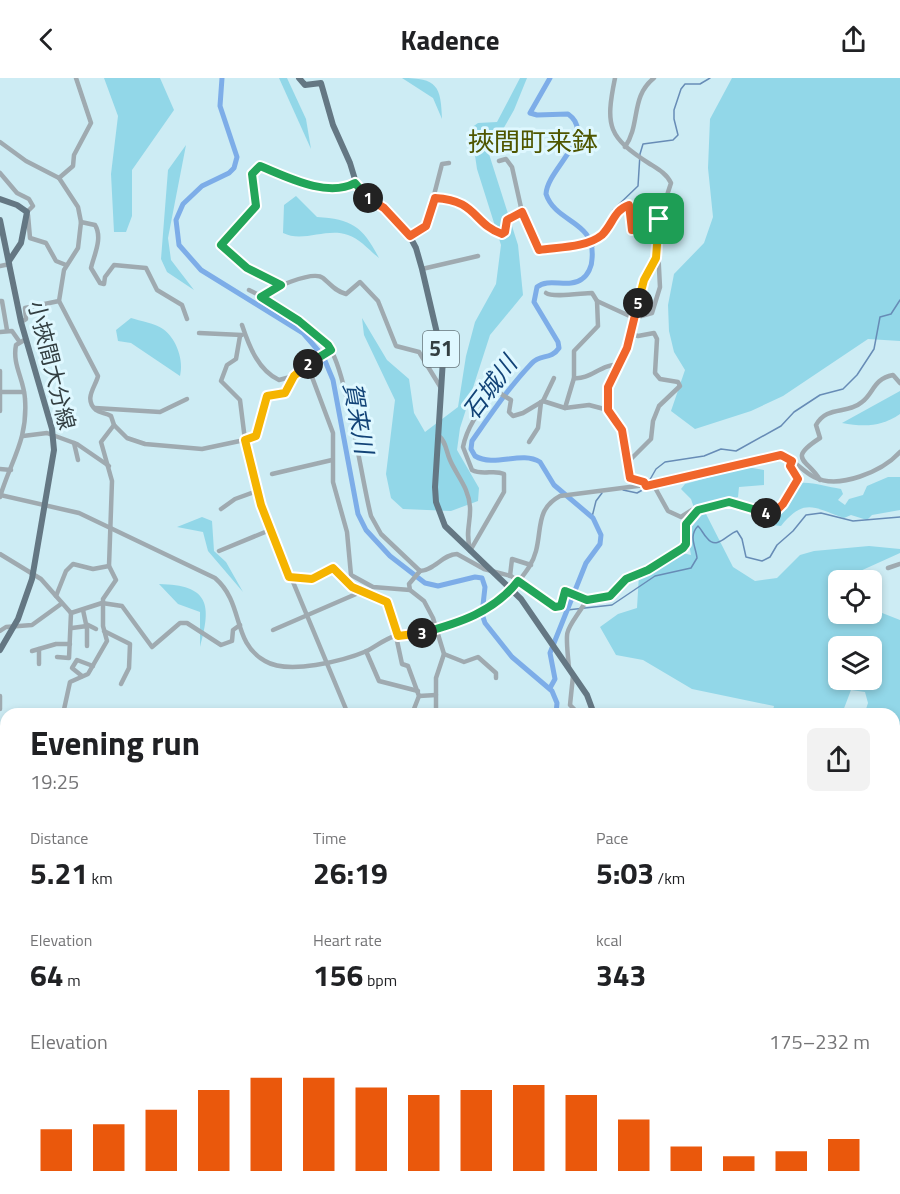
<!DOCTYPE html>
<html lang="en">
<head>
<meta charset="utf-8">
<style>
  body { margin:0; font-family:"Titillium Web","Noto Sans JP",sans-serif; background:#f2f2f2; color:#202124; height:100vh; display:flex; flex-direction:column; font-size:22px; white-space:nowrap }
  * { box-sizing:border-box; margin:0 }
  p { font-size:20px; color:#757577 }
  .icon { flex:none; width:33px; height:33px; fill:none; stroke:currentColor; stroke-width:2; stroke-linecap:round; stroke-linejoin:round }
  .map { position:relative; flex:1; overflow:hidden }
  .panel { position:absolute; left:0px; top:630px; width:900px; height:486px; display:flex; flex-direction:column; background:#fff; border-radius:18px 18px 0 0; box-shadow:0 3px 9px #0003 }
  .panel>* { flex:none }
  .tools { position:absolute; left:828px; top:492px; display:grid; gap:12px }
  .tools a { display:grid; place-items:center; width:54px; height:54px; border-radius:9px; background:#fff; box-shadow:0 3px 9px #0003; font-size:30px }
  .pin { position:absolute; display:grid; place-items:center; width:51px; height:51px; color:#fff; margin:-26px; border-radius:12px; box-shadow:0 3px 9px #0006 }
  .km { position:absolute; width:30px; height:30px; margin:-15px; border-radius:50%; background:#222; color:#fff; font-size:16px; line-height:30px; text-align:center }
  .round { display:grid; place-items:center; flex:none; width:63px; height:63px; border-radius:9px; background:#f2f2f2 }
  .overview { display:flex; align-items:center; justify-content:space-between; height:102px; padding:0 30px }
  h1 { font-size:33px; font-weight:700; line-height:45px }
  .figures { display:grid; grid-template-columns:repeat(3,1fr); gap:9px; height:102px; padding:6px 30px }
  .figures div { display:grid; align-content:center }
  .figures b { font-size:30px; font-weight:700 }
  .figures small { font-size:16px; font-weight:400 }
  .figures p { font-size:16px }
  .chart { height:168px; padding:12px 30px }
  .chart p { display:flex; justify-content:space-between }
  .chart svg { width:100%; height:108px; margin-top:6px; stroke:#ea580c; stroke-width:6 }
  header { display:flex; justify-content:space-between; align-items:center; height:78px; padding:0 30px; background:#fff; font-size:27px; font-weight:700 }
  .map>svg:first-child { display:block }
  .green { fill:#92d7e8; fill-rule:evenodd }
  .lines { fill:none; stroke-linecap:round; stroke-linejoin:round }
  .stream { stroke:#678cb6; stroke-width:1.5 }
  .river { stroke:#7dade8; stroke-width:5 }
  .minor { stroke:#9faab0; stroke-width:4.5 }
  .major { stroke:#647783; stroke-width:6 }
  .highway { stroke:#4e6573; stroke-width:8 }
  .highway-bridge { stroke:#4e6573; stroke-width:8 }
  .split-1-casing { stroke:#fff; stroke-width:12 }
  .split-2-casing { stroke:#fff; stroke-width:12 }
  .split-3-casing { stroke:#fff; stroke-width:12 }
  .split-4-casing { stroke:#fff; stroke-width:12 }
  .split-5-casing { stroke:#fff; stroke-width:12 }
  .split-6-casing { stroke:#fff; stroke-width:12 }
  .split-1 { stroke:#f0652b; stroke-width:8 }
  .split-2 { stroke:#22a559; stroke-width:8 }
  .split-3 { stroke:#f5b400; stroke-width:8 }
  .split-4 { stroke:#22a559; stroke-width:8 }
  .split-5 { stroke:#f0652b; stroke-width:8 }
  .split-6 { stroke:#f5b400; stroke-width:8 }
  .labels { text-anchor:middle; stroke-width:6; stroke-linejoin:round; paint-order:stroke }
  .shield { fill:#dff8ff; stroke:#67767b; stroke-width:1.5 }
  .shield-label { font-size:21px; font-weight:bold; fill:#333f42 }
  .street-label { font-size:22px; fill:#333f42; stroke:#dff8ff }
  .water-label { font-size:24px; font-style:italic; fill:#124377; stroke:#dff8ff }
  .quarter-label { font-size:26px; fill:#4f5600; stroke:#dff8ff }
</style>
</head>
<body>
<header><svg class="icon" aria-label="back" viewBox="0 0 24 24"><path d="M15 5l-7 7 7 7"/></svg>Kadence<svg class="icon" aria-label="share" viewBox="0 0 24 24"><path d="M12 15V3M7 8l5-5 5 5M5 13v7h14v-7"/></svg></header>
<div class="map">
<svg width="900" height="1116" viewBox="0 0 900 1116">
  <rect width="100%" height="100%" fill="#cdecf4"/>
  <g class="green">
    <path d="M104 0H160L174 32 132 92V138L126 154H114L111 96 118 38Z"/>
    <path d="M279 0H287L306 41 311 71Z"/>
    <path d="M402 0C437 0 441 8 442 41L433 20Z"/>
    <path d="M520 0H527L514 32 489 76 518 167 523 217 490 257 460 350 457 372 479 410 478 423 451 433 403 431 391 420 386 396 395 322 364 257 362 240 387 282 409 301 414 335 425 354 458 329 466 278 475 244 496 206 501 167 477 91 471 50 478 45 497 44Z"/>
    <path d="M732 0H900V263L868 261 783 318 751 333 695 351 671 333 685 292 674 274 669 253 668 227 674 196 704 165 713 139 708 90 710 41Z"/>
    <path d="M186 67 168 160 171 182 194 212 167 194 161 181 168 92Z"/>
    <path d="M296 118 317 139C352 141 363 149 379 180 370 173 359 160 348 157 327 149 303 165 283 155L284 127Z"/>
    <path d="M131 240C140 243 155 245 163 251 177 261 184 283 180 298L131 265 118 263 116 252Z"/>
    <path d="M900 313V336C881 349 864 349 842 345Z"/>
    <path d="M747 389 764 392V407L739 409 738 419 694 430 691 421 681 411 685 406Z"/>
    <path d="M888 399H900V432L872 437 867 442 851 437 844 440C815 430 804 419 781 448L763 446V441L779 436 800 405C814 404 827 409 841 411L843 416 838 422 845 427 849 421 863 417 867 408Z"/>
    <path d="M704 432 733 489 755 503 777 500 800 477 814 473 869 468 900 471V475L858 494 859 502H838V536H872V531L900 542V729L894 730V636H851L859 630 866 631 868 625 865 614 851 612 843 633 840 635 830 631 829 636H772L774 628 692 611 643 582 616 577 600 549 618 536 637 530 639 496 679 474 691 477 686 449 699 433ZM838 568H872V602H838Z"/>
    <path d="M202 439 212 443 214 473 226 484 243 514 208 473 203 454 177 449Z"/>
    <path d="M159 506C209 507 212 526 200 569V534L178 526Z"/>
    <path d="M900 769V809H894V770Z"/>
    <path d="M894 818 900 820V874L894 873Z"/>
    <path d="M247 1110H288L292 1116H248Z"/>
    <path d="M609 1110H688L691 1116H599Z"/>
  </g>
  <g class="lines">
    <g class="stream">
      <path d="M604 151 613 132 638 108 640 76 643 66 673 62 678 57 674 41V32L681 11 685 6H700L710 0"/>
      <path d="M594 168 605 155"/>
      <path d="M648 405 656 391 665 384 704 378 721 371 736 373 781 348 794 334 820 317 843 311 857 297 874 271 880 239 891 236 900 222"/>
      <path d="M623 412 637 415 646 410"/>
      <path d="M592 439 596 423 602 415"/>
      <path d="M567 532 612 527 655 498 691 490 697 480C696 469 688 458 698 448 702 452 703 456 707 460 717 473 727 456 737 453L742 461 746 479 762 483 770 479 777 467 793 453 806 437 821 435 853 443 900 439"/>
      <path d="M109 1110 111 1116"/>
      <path d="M547 1116 554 1110"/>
    </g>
    <g class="river">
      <path d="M222 0 220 28 237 79 234 90 229 95 202 108 183 126 176 142 179 167 201 192 303 255 323 278 333 302 358 436 366 452 390 478 425 505 438 508 475 499 482 500 485 509 482 536 485 545 512 579 552 613 557 625 556 636"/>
      <path d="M550 0 530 35 537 37 568 36C598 57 547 91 546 116 556 146 596 142 592 181 592 188 588 197 582 201 569 211 549 199 537 209L534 224 558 264 559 270C551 282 540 276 532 285 509 309 491 336 472 363L471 371 475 378C495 390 521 372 540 384L554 407 593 440 601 457 600 466 586 485 550 575 555 601 550 610"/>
    </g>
    <g class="minor">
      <path d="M615 0C605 49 608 59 650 86 658 91 667 96 671 105L656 151 655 180 644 202 627 270 608 309V332L622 352 630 400 643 403 646 408"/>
      <path d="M0 64 26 83 59 100 78 129 81 144 78 170 64 192 59 223 98 298C96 308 83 321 96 332 100 335 106 335 111 338L114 347 127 360 145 366 202 371 254 360 267 318 282 317 294 298 331 272"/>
      <path d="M625 69C641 46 630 19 654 0"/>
      <path d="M499 83 506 81 512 89 522 134 536 172C555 173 591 169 604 154 613 143 615 132 629 127L632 152 659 141"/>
      <path d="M0 95 17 115 29 121 33 128 27 134"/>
      <path d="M59 100 73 88 74 77 91 45 76 0"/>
      <path d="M433 121C467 113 476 147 502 156L507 142 522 134"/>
      <path d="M28 137 30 160 46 165 56 183 66 187"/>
      <path d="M81 144 95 147C103 160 94 177 91 190L100 205 104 206 105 199 114 187 146 190 157 212 182 227 187 241"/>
      <path d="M410 158 426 148 442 86 449 85"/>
      <path d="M0 188 10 186"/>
      <path d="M422 191 478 178"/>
      <path d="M281 207 247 190 221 167 256 128 252 96 260 89C286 99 327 120 355 105"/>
      <path d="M249 212C276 225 308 245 328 268 346 288 362 405 371 438L381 456 420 493"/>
      <path d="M546 215C553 220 583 215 592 215L597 223 598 248 574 273V300L565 330"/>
      <path d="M261 219C269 211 313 192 323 200 330 206 335 213 346 216L360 204 378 223 396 268 419 274 441 310"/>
      <path d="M0 223H2L7 252"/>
      <path d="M597 223 634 240 652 235 660 209 658 171"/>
      <path d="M21 244 26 241 25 230 59 223"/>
      <path d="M242 247C249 268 258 292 279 302L294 298"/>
      <path d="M0 254 12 253 19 263"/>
      <path d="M199 255 242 257"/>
      <path d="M240 258 236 281 227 287 221 303 240 322 245 362 261 427 348 636"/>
      <path d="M304 290 312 299 333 355V404L347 454 351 497 373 509 410 512 424 523 433 540 444 576 436 600V636"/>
      <path d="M0 293V333"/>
      <path d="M574 300C590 302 602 285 619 287"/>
      <path d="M1 314H24"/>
      <path d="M543 323 554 300"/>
      <path d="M95 330 160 334 187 321"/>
      <path d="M438 357C446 363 446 373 450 382 457 398 469 410 470 429 471 443 465 455 470 470"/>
      <path d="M23 358 47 355 77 366 109 388"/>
      <path d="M529 364 538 350 541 324"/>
      <path d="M74 365 78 382"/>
      <path d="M627 385 651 361 653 343 659 328 680 308 678 304 660 301 655 295 657 261 654 255 638 258 631 256"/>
      <path d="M0 391 11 392"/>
      <path d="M272 396 332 382"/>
      <path d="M820 402C808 381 786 382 820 360L816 347C827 327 847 337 862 324 874 315 873 301 893 297L900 305"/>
      <path d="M653 406 668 433 681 439 692 432 729 424 771 436 783 426 798 401 790 389 792 383"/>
      <path d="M0 417 79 435 215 500C245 526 231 564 265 583 288 597 343 583 367 573 376 568 385 561 395 558 404 556 414 556 423 555 458 547 495 533 518 504 526 494 533 485 536 473 542 450 536 431 560 418L653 406 774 377C792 377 800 392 814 399 839 412 883 393 900 374"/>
      <path d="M0 419C11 382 28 362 25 321 24 301 12 287 16 267L26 261"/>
      <path d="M221 431 235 421 257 413"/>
      <path d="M219 473 270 452"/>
      <path d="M470 473 504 414V396C494 391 483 398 472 392L463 369C467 348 482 328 496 313L511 322 509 334 513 338 523 335 543 323 565 330 589 327 608 332"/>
      <path d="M0 476 41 501 71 535 102 525 122 528 152 569 180 545H187L221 567 232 563 233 552 240 547"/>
      <path d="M888 490 900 486"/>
      <path d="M420 493C435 492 443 476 457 476L484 491 511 498 555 529 561 527 565 513 587 522 610 518 626 502 648 492 683 470 686 463V446L698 432"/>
      <path d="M510 498 512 481 531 487"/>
      <path d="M289 499 312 501 323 493 333 490 352 509 387 524 398 558"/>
      <path d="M410 512 409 506 420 493"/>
      <path d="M56 518 66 493 73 486 93 491 109 488"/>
      <path d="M83 532 86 546 96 551"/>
      <path d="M72 550 87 548V568"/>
      <path d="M273 552 363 513"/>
      <path d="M0 553 6 549 32 547 61 526"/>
      <path d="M104 553 130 566 129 590 121 606"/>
      <path d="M396 558 402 586 408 588 419 618 412 636"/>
      <path d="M39 571V586"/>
      <path d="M32 573 56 566H70"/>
      <path d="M366 573 379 603 418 613"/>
      <path d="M444 576 464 584 478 579 496 595V600"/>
      <path d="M57 579 69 580 71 535"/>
      <path d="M569 590C565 546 564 558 587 522"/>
      <path d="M82 598 72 590 77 582 93 588"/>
      <path d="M573 598 570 627 579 636"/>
      <path d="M0 618V631"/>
      <path d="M419 618 436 617"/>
      <path d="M63 636 70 604 88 596 107 563 103 548V521L116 502 109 488 112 403 101 364 114 347"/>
      <path d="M0 727 6 726"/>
      <path d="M0 762H5"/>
      <path d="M0 781H6"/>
      <path d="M0 881 6 899"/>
      <path d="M894 907 900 911"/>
      <path d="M0 915 6 899"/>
      <path d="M894 925 900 926"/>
      <path d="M894 1071 900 1069"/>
      <path d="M481 1110 483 1116"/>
      <path d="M878 1110 881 1116"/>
      <path d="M32 1114 33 1110"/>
      <path d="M71 1114 82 1116"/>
      <path d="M59 1116 60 1110"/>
      <path d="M154 1116 157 1110"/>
      <path d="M373 1116V1110"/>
    </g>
    <g class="major">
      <path d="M299 0 305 7 321 5 333 47 350 85 357 108 407 153 416 170 422 191 443 281 435 409 436 424 445 448 521 521 587 617 594 636"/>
      <path d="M0 121 17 127 27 134 21 165 9 183"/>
      <path d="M0 142 21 244 52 351 54 372 32 501 18 541 0 572"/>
      <path d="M894 762H900"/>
      <path d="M0 816 6 822"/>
      <path d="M139 1110 141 1116"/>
      <path d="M416 1116 418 1110"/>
    </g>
    <g class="highway">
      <path d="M894 1088 900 1084"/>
      <path d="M852 1116 860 1110"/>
    </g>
    <path class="highway-bridge" d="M859 1116 868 1110"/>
  </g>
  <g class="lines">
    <g class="split-1-casing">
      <path id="split-1" d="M368 120 384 130 410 158 426 148 435 120C477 122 473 146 502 156L505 154 507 142 522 134 539 172C558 169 586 170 602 157 613 146 614 132 629 127L632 152 659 141"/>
    </g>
    <g class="split-2-casing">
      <path id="split-2" d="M308 286 331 272 328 267 299 243 261 219 281 207 247 190 221 167 256 128 252 96 260 88C287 99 327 120 355 105L368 120"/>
    </g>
    <g class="split-3-casing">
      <path id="split-3" d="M308 286 294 298 285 315 267 318 256 358 245 362 261 427 289 499 312 501 333 490 352 509 387 524 398 558 422 555"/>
    </g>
    <g class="split-4-casing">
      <path id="split-4" d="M422 555C459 545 494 534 518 503L555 529 561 528 565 513 587 522 610 518 626 501 648 492 683 470 686 466V446L698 432 729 424 766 435"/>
    </g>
    <g class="split-5-casing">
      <path id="split-5" d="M638 225 627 270 608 309V332L622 352 630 400 644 404 646 408 781 377 792 383 790 388 798 401 783 426 773 436 766 435"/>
    </g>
    <g class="split-6-casing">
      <path id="split-6" d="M638 225 644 202 656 180 659 141"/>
    </g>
    <use href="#split-1" class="split-1"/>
    <use href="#split-2" class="split-2"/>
    <use href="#split-3" class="split-3"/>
    <use href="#split-4" class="split-4"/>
    <use href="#split-5" class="split-5"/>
    <use href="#split-6" class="split-6"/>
  </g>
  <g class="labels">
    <rect class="shield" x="423" y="253" width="36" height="36" rx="4.5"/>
    <g class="shield-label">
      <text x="441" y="278">51</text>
    </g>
    <g class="street-label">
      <text transform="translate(52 287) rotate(76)" y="8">小挾間大分線</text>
    </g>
    <g class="water-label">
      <text transform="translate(490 310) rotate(-53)" y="8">石城川</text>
      <text transform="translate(358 340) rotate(80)" y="8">賀来川</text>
    </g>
    <g class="quarter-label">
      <text x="533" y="73">挾間町来鉢</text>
    </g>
  </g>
</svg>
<div class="tools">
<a><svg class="icon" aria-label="locate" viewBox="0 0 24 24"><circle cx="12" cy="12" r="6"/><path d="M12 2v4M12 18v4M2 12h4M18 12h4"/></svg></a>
<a><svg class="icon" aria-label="layers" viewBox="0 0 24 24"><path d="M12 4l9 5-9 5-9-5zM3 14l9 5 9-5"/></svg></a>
</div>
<div class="pin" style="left:659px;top:141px;background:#1e9e55"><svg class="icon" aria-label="arrive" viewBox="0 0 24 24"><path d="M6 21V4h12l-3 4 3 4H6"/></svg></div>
<b class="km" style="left:368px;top:120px">1</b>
<b class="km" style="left:308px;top:286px">2</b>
<b class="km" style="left:422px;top:555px">3</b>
<b class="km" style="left:766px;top:435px">4</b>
<b class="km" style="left:638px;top:225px">5</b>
<section class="panel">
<div class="overview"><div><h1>Evening run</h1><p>19:25</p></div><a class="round"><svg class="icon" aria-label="share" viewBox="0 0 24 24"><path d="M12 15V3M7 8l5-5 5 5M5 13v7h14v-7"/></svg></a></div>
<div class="figures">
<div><p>Distance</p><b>5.21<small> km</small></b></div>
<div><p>Time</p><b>26:19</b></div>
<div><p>Pace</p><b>5:03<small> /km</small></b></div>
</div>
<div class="figures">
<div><p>Elevation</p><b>64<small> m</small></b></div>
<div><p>Heart rate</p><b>156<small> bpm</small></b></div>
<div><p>kcal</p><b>343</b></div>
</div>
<div class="chart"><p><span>Elevation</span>175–232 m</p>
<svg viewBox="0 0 160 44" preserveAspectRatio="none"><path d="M5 44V27M15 44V25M25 44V19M35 44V11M45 44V6M55 44V6M65 44V10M75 44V13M85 44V11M95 44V9M105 44V13M115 44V23M125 44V34M135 44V38M145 44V36M155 44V31"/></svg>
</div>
</section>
</div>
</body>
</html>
